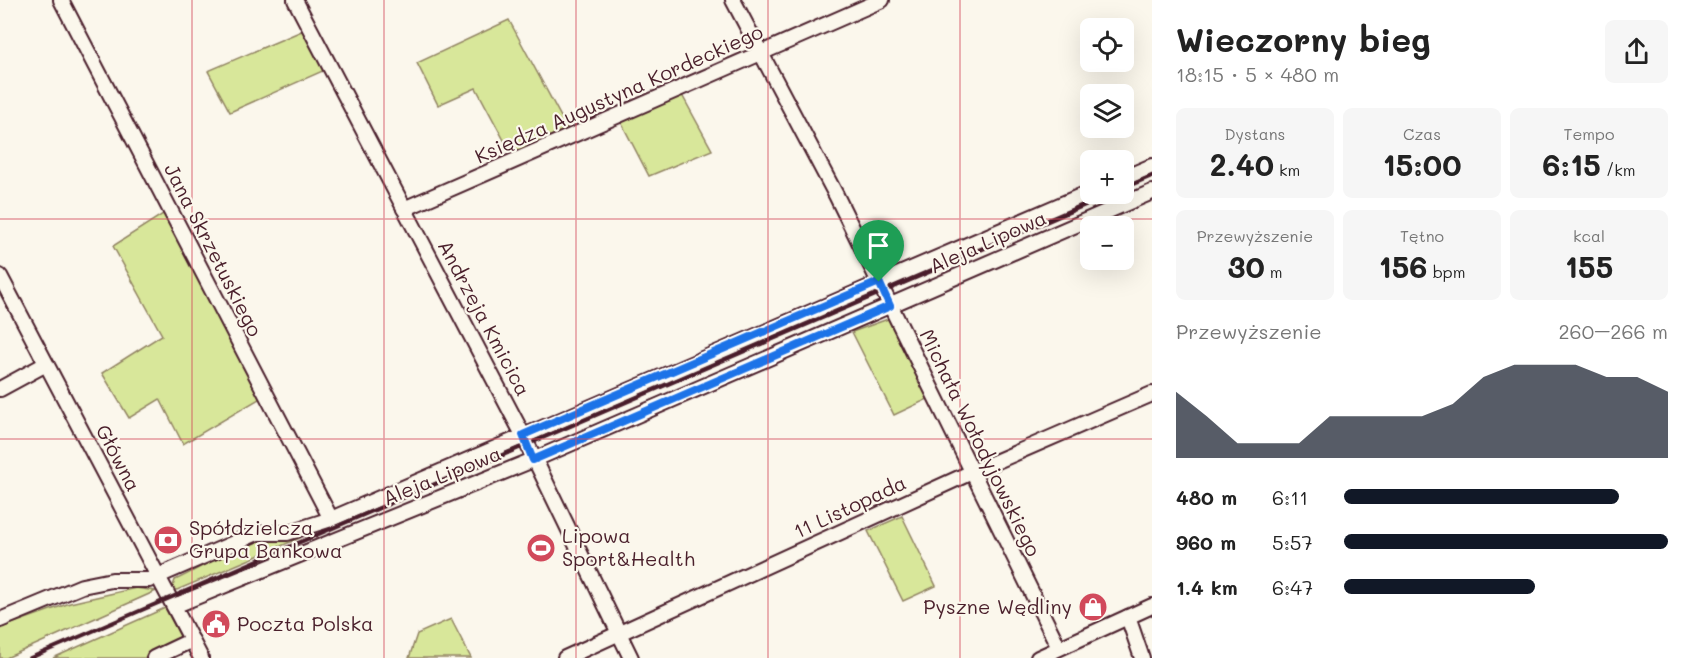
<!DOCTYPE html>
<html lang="pl">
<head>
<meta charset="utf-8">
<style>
  body { margin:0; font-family:Mali,sans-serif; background:#f6f6f6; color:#222; height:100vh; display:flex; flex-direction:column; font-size:22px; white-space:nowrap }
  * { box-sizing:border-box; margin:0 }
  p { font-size:20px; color:#767676 }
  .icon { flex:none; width:33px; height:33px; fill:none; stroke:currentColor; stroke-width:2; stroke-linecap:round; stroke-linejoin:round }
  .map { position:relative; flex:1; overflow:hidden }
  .drawer { display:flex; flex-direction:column; background:#fff; width:540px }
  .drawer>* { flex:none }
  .controls { position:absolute; left:1080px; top:18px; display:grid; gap:12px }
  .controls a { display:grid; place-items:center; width:54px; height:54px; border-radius:9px; background:#fff; box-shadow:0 6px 24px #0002; font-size:30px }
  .pin { position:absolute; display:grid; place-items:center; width:51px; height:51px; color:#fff; margin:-62px -26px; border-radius:50% 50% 50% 0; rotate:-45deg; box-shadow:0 0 6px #0007 }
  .pin .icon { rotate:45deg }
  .round { display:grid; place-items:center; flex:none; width:63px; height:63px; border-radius:9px; background:#f6f6f6 }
  .overview { display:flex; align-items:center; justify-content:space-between; height:102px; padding:0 24px }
  h1 { font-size:33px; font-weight:700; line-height:45px }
  .figures { display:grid; grid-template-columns:repeat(3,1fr); gap:9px; height:102px; padding:6px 24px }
  .figures div { display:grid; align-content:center; border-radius:9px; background:#f6f6f6; text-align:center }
  .figures b { font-size:30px; font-weight:700 }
  .figures small { font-size:16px; font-weight:400 }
  .figures p { font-size:16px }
  .chart { height:168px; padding:12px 24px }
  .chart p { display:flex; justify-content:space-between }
  .chart svg { width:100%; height:108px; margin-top:6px; fill:#111827; opacity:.7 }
  ul { padding:0 24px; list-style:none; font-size:20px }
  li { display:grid; grid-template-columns:96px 72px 1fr; align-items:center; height:45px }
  li i { height:15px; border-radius:8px; background:#111827 }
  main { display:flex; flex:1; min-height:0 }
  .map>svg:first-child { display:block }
  .green { fill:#d8e79a; stroke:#918362; stroke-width:1.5 }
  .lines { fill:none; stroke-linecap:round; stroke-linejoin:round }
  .minor-casing { stroke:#4a1f2b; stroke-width:18 }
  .minor { stroke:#fbf7ec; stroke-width:14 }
  .rail { stroke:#4a1f2b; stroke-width:4 }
  .route-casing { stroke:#fff; stroke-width:12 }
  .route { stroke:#1a73e8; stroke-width:8 }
  .grid { fill:none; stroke:#d1495b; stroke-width:1.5; stroke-opacity:0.55 }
  .labels { text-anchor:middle; stroke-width:4.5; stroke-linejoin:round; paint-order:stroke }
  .street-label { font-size:20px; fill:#4a1f2b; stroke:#fbf7ec }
  .poi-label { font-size:20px; fill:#4a1f2b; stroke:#fbf7ec; text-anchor:start }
</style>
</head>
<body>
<main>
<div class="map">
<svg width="1152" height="658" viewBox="0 0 1152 658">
  <rect width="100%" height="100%" fill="#fbf7ec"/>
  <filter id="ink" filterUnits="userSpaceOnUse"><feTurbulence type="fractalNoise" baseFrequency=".0167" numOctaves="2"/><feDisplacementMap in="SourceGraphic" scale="12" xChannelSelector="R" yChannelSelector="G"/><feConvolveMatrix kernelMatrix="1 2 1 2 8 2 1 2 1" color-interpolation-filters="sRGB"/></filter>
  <g filter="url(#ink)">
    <g class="green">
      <path d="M509 20 569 132 513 157 476 88 438 105 417 63Z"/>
      <path d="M304 30 325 70 230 112 208 71Z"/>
      <path d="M682 95 712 150 649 176 621 122Z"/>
      <path d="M166 212 264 396 183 444 160 399 129 418 102 373 162 335 113 246Z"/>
      <path d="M888 319 928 399 894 415 852 332Z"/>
      <path d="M902 516 936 586 903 601 868 531Z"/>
      <path d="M296 536 300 538 177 590 172 589 175 580C202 568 239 542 268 538 277 536 287 536 296 536Z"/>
      <path d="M136 588 156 591 6 658H0V628L70 603Z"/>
      <path d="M165 608 182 640 144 658H53Z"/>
      <path d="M451 619 471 658H409L417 634Z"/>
    </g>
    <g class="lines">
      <g class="minor-casing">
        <g id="minor">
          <path d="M61 0 331 519"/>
          <path d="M295 0 523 435 631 658"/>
          <path d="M733 0 836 195 1059 648"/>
          <path d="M1124 178 1152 166"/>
          <path d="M404 209 882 0"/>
          <path d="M0 276 201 658"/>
          <path d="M0 389 46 364"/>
          <path d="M174 606 533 460 1152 192"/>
          <path d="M1128 617 1142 658"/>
          <path d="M0 620 82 586 112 580H149L257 533H287L331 519 1090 192"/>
          <path d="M154 658 192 640"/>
          <path d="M565 658 972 472 1152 394"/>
          <path d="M1038 658 1152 606"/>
        </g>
      </g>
      <use href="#minor" class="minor"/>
      <g class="rail">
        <path d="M1124 188 1152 176"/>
        <path d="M30 658 1111 194"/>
      </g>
    </g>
  </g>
  <g class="lines" filter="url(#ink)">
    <g class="route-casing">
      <path id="route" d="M879 282 890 306 533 460 523 435Z"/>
    </g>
    <use href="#route" class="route"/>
  </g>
  <path class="grid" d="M192 0V658M384 0V658M576 0V658M768 0V658M960 0V658M0 219H1152M0 439H1152"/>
  <defs>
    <g id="bank-disc" transform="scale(1.5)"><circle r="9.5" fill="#d1495b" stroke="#fbf7ec"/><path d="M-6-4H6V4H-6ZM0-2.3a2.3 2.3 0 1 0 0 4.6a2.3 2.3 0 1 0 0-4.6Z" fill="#fff"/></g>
    <g id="stadium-disc" transform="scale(1.5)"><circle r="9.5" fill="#d1495b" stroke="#fbf7ec"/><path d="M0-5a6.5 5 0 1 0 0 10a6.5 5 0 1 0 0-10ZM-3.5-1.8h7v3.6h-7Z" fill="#fff"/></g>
    <g id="shop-disc" transform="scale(1.5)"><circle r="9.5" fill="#d1495b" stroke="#fbf7ec"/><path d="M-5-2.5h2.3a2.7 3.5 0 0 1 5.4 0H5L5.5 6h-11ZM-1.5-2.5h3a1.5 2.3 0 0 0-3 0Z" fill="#fff"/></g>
    <g id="civic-disc" transform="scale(1.5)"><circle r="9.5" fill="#d1495b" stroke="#fbf7ec"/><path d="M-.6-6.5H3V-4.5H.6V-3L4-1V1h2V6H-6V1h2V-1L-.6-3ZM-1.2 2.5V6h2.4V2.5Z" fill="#fff"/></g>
  </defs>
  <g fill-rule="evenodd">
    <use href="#bank-disc" x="168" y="540"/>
    <use href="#stadium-disc" x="541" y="548"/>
    <use href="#shop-disc" x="1093" y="607"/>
    <use href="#civic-disc" x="216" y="624"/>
  </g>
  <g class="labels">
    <g class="street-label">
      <text transform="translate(619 94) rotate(-24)" y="7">Księdza Augustyna Kordeckiego</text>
      <text transform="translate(988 242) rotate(-24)" y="7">Aleja Lipowa</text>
      <text transform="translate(213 250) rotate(63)" y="7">Jana Skrzetuskiego</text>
      <text transform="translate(484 318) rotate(62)" y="7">Andrzeja Kmicica</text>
      <text transform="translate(980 443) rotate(64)" y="7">Michała Wołodyjowskiego</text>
      <text transform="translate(118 458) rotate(62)" y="7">Główna</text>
      <text transform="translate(442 476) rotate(-22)" y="7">Aleja Lipowa</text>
      <text transform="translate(850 507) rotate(-25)" y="7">11 Listopada</text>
    </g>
    <g class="poi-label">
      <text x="189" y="535">Spółdzielcza<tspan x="189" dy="23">Grupa Bankowa</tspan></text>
      <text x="562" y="543">Lipowa<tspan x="562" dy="23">Sport&amp;Health</tspan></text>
      <text x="1072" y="614" text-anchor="end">Pyszne Wędliny</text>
      <text x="237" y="631">Poczta Polska</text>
    </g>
  </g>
</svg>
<div class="controls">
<a><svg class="icon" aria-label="locate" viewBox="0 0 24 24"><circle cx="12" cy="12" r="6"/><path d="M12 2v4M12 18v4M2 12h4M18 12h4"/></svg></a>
<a><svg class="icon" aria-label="layers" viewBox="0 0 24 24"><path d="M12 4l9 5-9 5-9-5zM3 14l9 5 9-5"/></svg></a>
<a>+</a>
<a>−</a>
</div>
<div class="pin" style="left:879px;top:282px;background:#1e9e55"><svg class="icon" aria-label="arrive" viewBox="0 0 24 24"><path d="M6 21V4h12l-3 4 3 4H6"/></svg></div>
</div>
<section class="drawer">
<div class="overview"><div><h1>Wieczorny bieg</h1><p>18:15 · 5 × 480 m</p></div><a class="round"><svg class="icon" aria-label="share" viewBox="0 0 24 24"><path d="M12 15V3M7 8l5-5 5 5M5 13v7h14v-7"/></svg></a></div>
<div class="figures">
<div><p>Dystans</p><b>2.40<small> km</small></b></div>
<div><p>Czas</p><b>15:00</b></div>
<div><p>Tempo</p><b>6:15<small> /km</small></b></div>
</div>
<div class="figures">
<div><p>Przewyższenie</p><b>30<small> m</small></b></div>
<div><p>Tętno</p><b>156<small> bpm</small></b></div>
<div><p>kcal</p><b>155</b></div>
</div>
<div class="chart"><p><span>Przewyższenie</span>260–266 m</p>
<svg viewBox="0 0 160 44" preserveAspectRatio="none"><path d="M0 44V17L10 27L20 38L30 38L40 38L50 27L60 27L70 27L80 27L90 22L100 11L110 6L120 6L130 6L140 11L150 11L160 17V44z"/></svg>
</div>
<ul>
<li><b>480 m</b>6:11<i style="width:85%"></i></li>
<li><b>960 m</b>5:57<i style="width:100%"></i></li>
<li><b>1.4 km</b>6:47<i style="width:59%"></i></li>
</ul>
</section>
</main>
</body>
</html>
